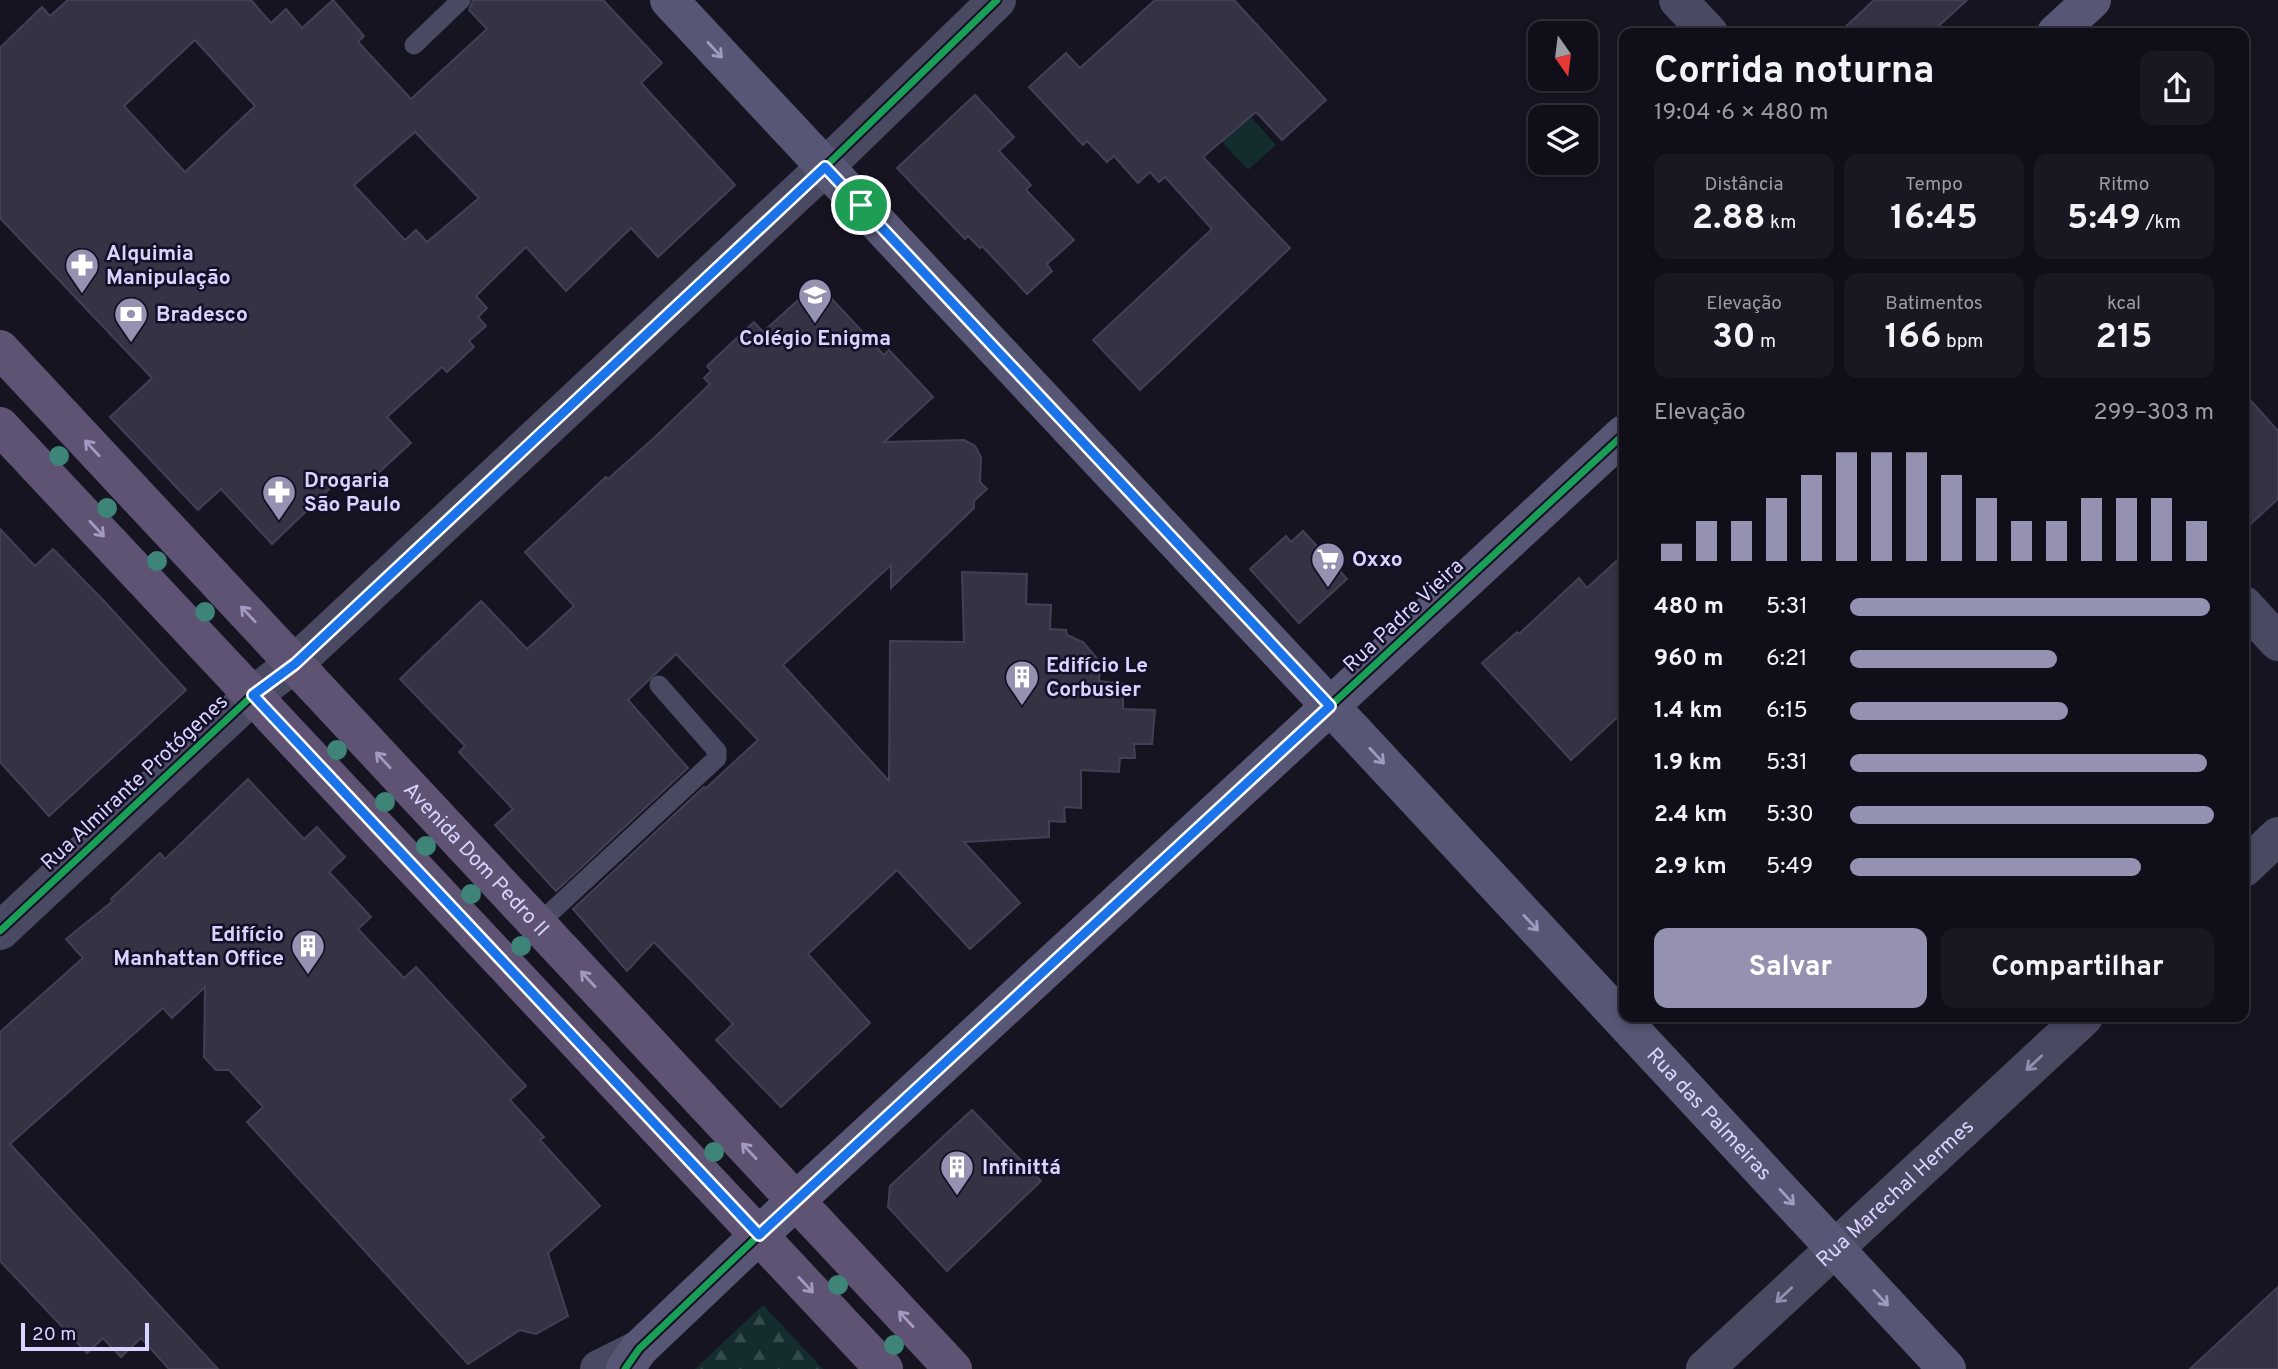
<!DOCTYPE html>
<html lang="pt">
<head>
<meta charset="utf-8">
<style>
  body { margin:0; font-family:Overpass,sans-serif; background:#191822; color:#f1f3f6; height:100vh; display:flex; flex-direction:column; font-size:26px; white-space:nowrap }
  * { box-sizing:border-box; margin:0 }
  p { font-size:23px; color:#9c9ca2 }
  .icon { flex:none; width:38px; height:38px; fill:none; stroke:currentColor; stroke-width:2; stroke-linecap:round; stroke-linejoin:round }
  .map { position:relative; flex:1; overflow:hidden }
  .sheet { position:absolute; left:1619px; top:28px; width:630px; height:994px; display:flex; flex-direction:column; background:#100f19; border-radius:14px; box-shadow:0 4px 10px #0003,0 0 0 2px #302f38 }
  .sheet>* { flex:none }
  .needle { width:46px; rotate:166deg }
  .tools { position:absolute; left:1528px; top:21px; display:grid; gap:14px }
  .tools a { display:grid; place-items:center; width:70px; height:70px; border-radius:14px; background:#100f19; box-shadow:0 4px 10px #0003,0 0 0 2px #302f38; font-size:35px }
  .scale { position:absolute; left:21px; bottom:18px; width:128px; box-sizing:border-box; padding-left:7px; border:4px solid #d9d4ff; border-top:0; font-size:19px; line-height:24px; white-space:nowrap; color:#d9d4ff; -webkit-text-stroke:5px #130f26; paint-order:stroke }
  .pin { position:absolute; display:grid; place-items:center; width:60px; height:60px; color:#fff; margin:-30px; border:4px solid #fff; border-radius:50%; box-shadow:0 2px 7px #0007 }
  .round { display:grid; place-items:center; flex:none; width:74px; height:74px; border-radius:14px; background:#191822 }
  .summary { display:flex; align-items:center; justify-content:space-between; height:119px; padding:0 35px }
  h1 { font-size:38px; font-weight:700; line-height:52px }
  .metrics { display:grid; grid-template-columns:repeat(3,1fr); gap:10px; height:119px; padding:7px 35px }
  .metrics div { display:grid; align-content:center; border-radius:14px; background:#191822; text-align:center }
  .metrics b { font-size:35px; font-weight:700 }
  .metrics small { font-size:19px; font-weight:400 }
  .metrics p { font-size:19px }
  .chart { height:196px; padding:14px 35px }
  .chart p { display:flex; justify-content:space-between }
  .chart svg { width:100%; height:126px; margin-top:7px; stroke:#9591b1; stroke-width:6 }
  .cta { display:flex; gap:14px; margin-top:auto; padding:14px 35px }
  .cta a { flex:1; height:80px; border-radius:14px; background:#9591b1; color:#fff; font-size:28px; font-weight:700; line-height:80px; text-align:center }
  .cta a+a { background:#191822; color:#f1f3f6 }
  ul { padding:0 35px; list-style:none; font-size:23px }
  li { display:grid; grid-template-columns:112px 84px 1fr; align-items:center; height:52px }
  li i { height:18px; border-radius:9px; background:#9591b1 }
  .map>svg:first-child { display:block }
  .forest { fill:url(#forest-firs) }
  .garden { fill:#132c2d }
  .building { fill:#343243; stroke:#433f54; stroke-width:2; fill-rule:evenodd }
  .lines { fill:none; stroke-linecap:round; stroke-linejoin:round }
  .lane { stroke:#4a4962; stroke-width:19 }
  .street { stroke:#4a4962; stroke-width:38 }
  .secondary { stroke:#575674; stroke-width:38 }
  .primary { stroke:#5e5373; stroke-width:38 }
  .cycleway-casing { stroke:#130f26; stroke-width:11 }
  .cycleway { stroke:#1a9f57; stroke-width:7 }
  .tree { fill:#3e8478 }
  .oneway { stroke:#9e9bc0 }
  .oneway2 { stroke:#a29ac0 }
  .oneway3 { stroke:#928eb0 }
  .route-casing { stroke:#fff; stroke-width:14 }
  .route { stroke:#1a73e8; stroke-width:9 }
  .labels { text-anchor:middle; stroke-width:5; stroke-linejoin:round; paint-order:stroke }
  .poi-label { font-size:21px; font-weight:bold; fill:#d9d4ff; stroke:#130f26; text-anchor:start }
  .street-label { font-size:21px; fill:#d9d4ff; stroke:#130f26 }
</style>
</head>
<body>
<div class="map">
<svg width="2278" height="1369" viewBox="0 0 2278 1369">
  <defs>
    <pattern id="forest-firs" width="22" height="20" patternUnits="userSpaceOnUse" patternTransform="scale(1.75)"><rect width="22" height="20" fill="#132c2d"/><path d="M5 1l3.5 6h-7zM16 11l3.5 6h-7z" fill="#354a4c"/></pattern>
  </defs>
  <rect width="100%" height="100%" fill="#161421"/>
  <path class="forest" d="M763 1305 823 1369H695Z"/>
  <path class="garden" d="M1226 89 1276 145 1248 170 1197 115Z"/>
  <g class="building">
    <path d="M68 0H251L271 23 286 9 302 28 333 0 364 36 358 42 411 99 487 29 469 10 473 0H603L662 63 641 83 735 185 658 257 631 228 566 291 526 247 476 296 487 308 478 317 486 326 469 341 474 347 447 372 442 367 387 417 411 443 365 485 361 480 353 487 343 476 272 544 221 489 198 510 110 417 152 378 0 218V48L42 7 50 16ZM195 40 255 106 185 172 124 106ZM415 132 479 198 427 242 416 230 405 240 354 185Z"/>
    <path d="M1155 0H1234L1326 100 1282 140 1256 112 1203 157 1290 248 1140 390 1093 340 1212 229 1165 177 1159 182 1150 172 1138 183 1114 156 1107 162 1087 141 1083 145 1029 87 1066 53 1080 68Z"/>
    <path d="M1874 0H1967L1931 33H1839Z"/>
    <path d="M975 95 1014 137 999 151 1031 185 1026 190 1074 240 1047 264 1052 271 1027 294 982 246 980 248 968 236 965 239 897 168Z"/>
    <path d="M817 283 884 355 889 350 933 397 884 442 964 440 975 446 981 457 980 482 987 489 974 501V508L891 588V565L783 665 889 781 890 641 964 642 962 572 1027 574 1026 604 1051 605 1050 629 1066 630 1067 635 1083 642 1100 662 1099 681 1123 684V709L1155 710 1152 744H1134L1135 758H1120L1119 772 1081 770V808L1064 807 1065 822 1049 821V837L964 842 1020 903 970 949 897 870 808 954 870 1023 781 1107 716 1040 733 1024 654 942 627 971 573 909 704 787 705 789 758 740 676 654 628 700 688 768 556 891 495 825 513 809 459 752 465 746 400 679 481 601 527 649 574 606 525 552 606 477 608 479 655 437 710 384 704 378 711 371 707 366 754 322 763 332Z"/>
    <path d="M2244 393 2278 431V499L2244 530Z"/>
    <path d="M0 529 35 566 53 549 102 599 186 690 49 816 0 762Z"/>
    <path d="M1303 531 1347 579 1299 623 1250 569 1286 536 1291 542Z"/>
    <path d="M1624 554V711L1571 760 1482 663 1517 632 1519 634 1579 578 1587 588Z"/>
    <path d="M248 779 304 839 317 827 345 857 329 872 371 917 358 929 404 978 416 967 526 1086 510 1100 544 1137 540 1140 600 1206 548 1253 568 1316 536 1334 520 1330 468 1364 247 1122 263 1107 229 1070H216L204 1057 205 987 172 1018 163 1008 10 1144 218 1369H169L141 1338 121 1357 103 1338 87 1353 0 1261V1032L83 958 66 939 113 901 111 899 160 853 165 859Z"/>
    <path d="M972 1110 1041 1181 947 1271 888 1207 890 1186Z"/>
    <path d="M2278 1287V1369H2190Z"/>
  </g>
  <g class="lines">
    <g class="lane">
      <path d="M414 45 461 0"/>
      <path d="M537 925 717 758V751L659 685"/>
    </g>
    <g class="street">
      <path d="M1678 0 1709 33"/>
      <path d="M2244 605 2278 642"/>
      <path d="M2244 868 2278 836"/>
      <path d="M0 931 253 695 294 664 321 639 825 167 997 0"/>
      <path d="M599 1369 639 1349"/>
      <path id="s1" d="M1705 1369 2084 1017"/>
    </g>
    <g class="secondary">
      <path id="s2" d="M669 0 1359 737 1947 1369"/>
      <path d="M2056 33 2092 0"/>
      <path d="M625 1369 639 1349 759 1235 1624 434"/>
    </g>
    <g class="primary">
      <path id="s3" d="M0 349 953 1369"/>
      <path d="M0 426 884 1369"/>
    </g>
    <g class="cycleway-casing">
      <g id="cycleway">
        <path d="M0 931 253 695 294 664 321 639 825 167 997 0"/>
        <path d="M625 1369 639 1349 759 1235 1624 434"/>
      </g>
    </g>
    <use href="#cycleway" class="cycleway"/>
  </g>
  <g class="tree">
    <circle cx="59" cy="456" r="10"/>
    <circle cx="107" cy="508" r="10"/>
    <circle cx="157" cy="561" r="10"/>
    <circle cx="205" cy="612" r="10"/>
    <circle cx="337" cy="750" r="10"/>
    <circle cx="385" cy="802" r="10"/>
    <circle cx="426" cy="846" r="10"/>
    <circle cx="471" cy="894" r="10"/>
    <circle cx="521" cy="946" r="10"/>
    <circle cx="714" cy="1152" r="10"/>
    <circle cx="838" cy="1285" r="10"/>
    <circle cx="894" cy="1345" r="10"/>
  </g>
  <defs><path id="oneway-shaft" d="M-6 0H5M1.5-3L5.5 0L1.5 3" fill="none" stroke-width="1.6" stroke-linecap="round" stroke-linejoin="round" transform="scale(1.75)"/></defs>
  <g class="oneway">
    <use href="#oneway-shaft" transform="translate(715 50) rotate(47)"/>
    <use href="#oneway-shaft" transform="translate(1377 756) rotate(47)"/>
    <use href="#oneway-shaft" transform="translate(1531 923) rotate(47)"/>
    <use href="#oneway-shaft" transform="translate(1787 1197) rotate(47)"/>
    <use href="#oneway-shaft" transform="translate(1881 1298) rotate(47)"/>
  </g>
  <g class="oneway2">
    <use href="#oneway-shaft" transform="translate(92 448) rotate(-133)"/>
    <use href="#oneway-shaft" transform="translate(97 529) rotate(47)"/>
    <use href="#oneway-shaft" transform="translate(248 614) rotate(-133)"/>
    <use href="#oneway-shaft" transform="translate(383 760) rotate(-133)"/>
    <use href="#oneway-shaft" transform="translate(588 979) rotate(-133)"/>
    <use href="#oneway-shaft" transform="translate(749 1151) rotate(-133)"/>
    <use href="#oneway-shaft" transform="translate(806 1285) rotate(47)"/>
    <use href="#oneway-shaft" transform="translate(906 1319) rotate(-133)"/>
  </g>
  <g class="oneway3">
    <use href="#oneway-shaft" transform="translate(2034 1063) rotate(137)"/>
    <use href="#oneway-shaft" transform="translate(1784 1295) rotate(137)"/>
  </g>
  <g class="lines">
    <g class="route-casing">
      <path id="route" d="M825 167 1330 706 759 1235 253 695 295 664Z"/>
    </g>
    <use href="#route" class="route"/>
  </g>
  <defs>
    <g id="pharmacy-pin" transform="scale(1.75)"><path d="M0 17L-7.5 6A9.5 9.5 0 1 1 7.5 6Z" fill="#9591b1" stroke="#130f26"/><path d="M-2-6h4v4h4v4h-4v4h-4v-4h-4v-4h4Z" fill="#fff"/></g>
    <g id="school-pin" transform="scale(1.75)"><path d="M0 17L-7.5 6A9.5 9.5 0 1 1 7.5 6Z" fill="#9591b1" stroke="#130f26"/><path d="M0-5L7-2L0 1L-7-2ZM-4 1L0 2.5L4 1V4Q0 6-4 4Z" fill="#fff"/></g>
    <g id="bank-pin" transform="scale(1.75)"><path d="M0 17L-7.5 6A9.5 9.5 0 1 1 7.5 6Z" fill="#9591b1" stroke="#130f26"/><path d="M-6-4H6V4H-6ZM0-2.3a2.3 2.3 0 1 0 0 4.6a2.3 2.3 0 1 0 0-4.6Z" fill="#fff"/></g>
    <g id="supermarket-pin" transform="scale(1.75)"><path d="M0 17L-7.5 6A9.5 9.5 0 1 1 7.5 6Z" fill="#9591b1" stroke="#130f26"/><path d="M-6-5.5h2.5l.6 2H6L4.5 2H-2.5L-4.4-4H-6ZM-1.5 3.2a1.3 1.3 0 1 0 .1 0ZM3 3.2a1.3 1.3 0 1 0 .1 0Z" fill="#fff"/></g>
    <g id="building-pin" transform="scale(1.75)"><path d="M0 17L-7.5 6A9.5 9.5 0 1 1 7.5 6Z" fill="#9591b1" stroke="#130f26"/><path d="M-4-6H4V6H1V3H-1V6H-4ZM-2.5-4.3h1.7v1.8h-1.7ZM.8-4.3h1.7v1.8H.8ZM-2.5-1h1.7V.8h-1.7ZM.8-1h1.7V.8H.8Z" fill="#fff"/></g>
  </defs>
  <g fill-rule="evenodd">
    <use href="#pharmacy-pin" x="82" y="265"/>
    <use href="#school-pin" x="815" y="295"/>
    <use href="#bank-pin" x="131" y="314"/>
    <use href="#pharmacy-pin" x="279" y="492"/>
    <use href="#supermarket-pin" x="1328" y="559"/>
    <use href="#building-pin" x="1022" y="677"/>
    <use href="#building-pin" x="308" y="946"/>
    <use href="#building-pin" x="957" y="1167"/>
  </g>
  <g class="labels">
    <g class="poi-label">
      <text x="106" y="260">Alquimia<tspan x="106" dy="24">Manipulação</tspan></text>
      <text x="156" y="321">Bradesco</text>
      <text x="815" y="345" text-anchor="middle">Colégio Enigma</text>
      <text x="304" y="487">Drogaria<tspan x="304" dy="24">São Paulo</tspan></text>
      <text x="1352" y="566">Oxxo</text>
      <text x="1046" y="672">Edifício Le<tspan x="1046" dy="24">Corbusier</tspan></text>
      <text x="284" y="941" text-anchor="end">Edifício<tspan x="284" dy="24">Manhattan Office</tspan></text>
      <text x="982" y="1174">Infinittá</text>
    </g>
    <g class="street-label">
      <text transform="translate(1403 615) rotate(-43)" y="7">Rua Padre Vieira</text>
      <text transform="translate(134 782) rotate(-43)" y="7">Rua Almirante Protógenes</text>
      <text dy="7" stroke="none"><textPath href="#s3" startOffset="698">Avenida Dom Pedro II</textPath></text>
      <text dy="7" stroke="none"><textPath href="#s2" startOffset="1524">Rua das Palmeiras</textPath></text>
      <text dy="7" stroke="none"><textPath href="#s1" startOffset="259">Rua Marechal Hermes</textPath></text>
    </g>
  </g>
</svg>
<div class="tools">
<a><svg class="needle" viewBox="-14 -14 28 28"><path d="M0-13l5 13h-10z" fill="#e53935"/><path d="M0 13l5-13h-10z" fill="#9c9ca2"/></svg></a>
<a><svg class="icon" aria-label="layers" viewBox="0 0 24 24"><path d="M12 4l9 5-9 5-9-5zM3 14l9 5 9-5"/></svg></a>
</div>
<div class="scale">20 m</div>
<div class="pin" style="left:861px;top:205px;background:#1e9e55"><svg class="icon" aria-label="arrive" viewBox="0 0 24 24"><path d="M6 21V4h12l-3 4 3 4H6"/></svg></div>
<section class="sheet">
<div class="summary"><div><h1>Corrida noturna</h1><p>19:04 · 6 × 480 m</p></div><a class="round"><svg class="icon" aria-label="share" viewBox="0 0 24 24"><path d="M12 15V3M7 8l5-5 5 5M5 13v7h14v-7"/></svg></a></div>
<div class="metrics">
<div><p>Distância</p><b>2.88<small> km</small></b></div>
<div><p>Tempo</p><b>16:45</b></div>
<div><p>Ritmo</p><b>5:49<small> /km</small></b></div>
</div>
<div class="metrics">
<div><p>Elevação</p><b>30<small> m</small></b></div>
<div><p>Batimentos</p><b>166<small> bpm</small></b></div>
<div><p>kcal</p><b>215</b></div>
</div>
<div class="chart"><p><span>Elevação</span>299–303 m</p>
<svg viewBox="0 0 160 44" preserveAspectRatio="none"><path d="M5 44V38M15 44V30M25 44V30M35 44V22M45 44V14M55 44V6M65 44V6M75 44V6M85 44V14M95 44V22M105 44V30M115 44V30M125 44V22M135 44V22M145 44V22M155 44V30"/></svg>
</div>
<ul>
<li><b>480 m</b>5:31<i style="width:99%"></i></li>
<li><b>960 m</b>6:21<i style="width:57%"></i></li>
<li><b>1.4 km</b>6:15<i style="width:60%"></i></li>
<li><b>1.9 km</b>5:31<i style="width:98%"></i></li>
<li><b>2.4 km</b>5:30<i style="width:100%"></i></li>
<li><b>2.9 km</b>5:49<i style="width:80%"></i></li>
</ul>
<div class="cta"><a>Salvar</a><a>Compartilhar</a></div>
</section>
</div>
</body>
</html>
